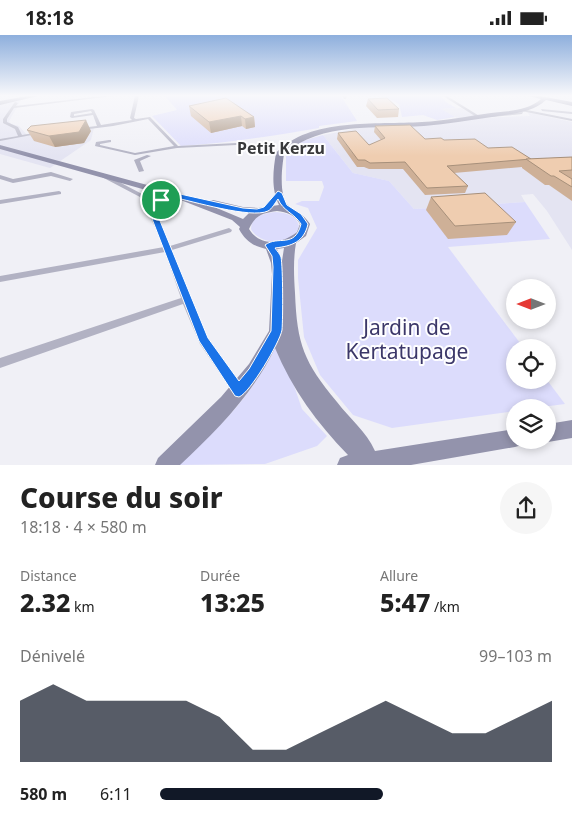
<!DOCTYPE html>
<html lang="fr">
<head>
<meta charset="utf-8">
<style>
  body { margin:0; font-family:"Noto Sans",sans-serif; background:#f6f6f6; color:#222; height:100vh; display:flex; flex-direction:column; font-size:19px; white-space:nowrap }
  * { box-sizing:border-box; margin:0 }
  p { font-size:16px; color:#767676 }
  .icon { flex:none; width:28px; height:28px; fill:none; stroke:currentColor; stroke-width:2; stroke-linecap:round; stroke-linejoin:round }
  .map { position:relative; height:430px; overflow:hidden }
  .details { display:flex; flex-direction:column; background:#fff; flex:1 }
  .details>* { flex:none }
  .needle { width:32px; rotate:270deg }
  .tools { position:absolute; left:506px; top:244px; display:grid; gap:10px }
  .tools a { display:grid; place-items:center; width:50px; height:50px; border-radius:50%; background:#fff; box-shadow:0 2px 8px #0003; font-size:25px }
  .pin { position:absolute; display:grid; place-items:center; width:42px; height:42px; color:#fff; margin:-21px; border:2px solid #fff; border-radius:50%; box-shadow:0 1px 5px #0007 }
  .round { display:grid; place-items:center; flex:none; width:52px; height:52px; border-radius:26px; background:#f6f6f6 }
  .summary { display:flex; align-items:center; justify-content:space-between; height:85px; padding:0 20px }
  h1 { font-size:28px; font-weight:800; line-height:38px }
  .metrics { display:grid; grid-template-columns:repeat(3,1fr); gap:8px; height:85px; padding:5px 20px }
  .metrics div { display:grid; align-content:center }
  .metrics b { font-size:25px; font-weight:800 }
  .metrics small { font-size:14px; font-weight:400 }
  .metrics p { font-size:14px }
  .chart { height:140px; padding:10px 20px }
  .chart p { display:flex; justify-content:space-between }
  .chart svg { width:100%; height:90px; margin-top:5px; fill:#111827; opacity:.7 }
  ul { padding:0 20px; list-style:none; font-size:16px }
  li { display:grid; grid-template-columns:80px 60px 1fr; align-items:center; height:38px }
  li i { height:12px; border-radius:6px; background:#111827 }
  .status { display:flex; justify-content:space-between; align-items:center; height:35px; padding:0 25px; background:#fff; direction:ltr }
  .status svg { height:14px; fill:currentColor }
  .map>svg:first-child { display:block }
  .built { fill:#e4e4f2 }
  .green { fill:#dcdcfc }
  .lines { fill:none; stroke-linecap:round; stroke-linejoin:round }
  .street { fill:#b2b2c3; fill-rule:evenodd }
  .secondary { fill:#9393ac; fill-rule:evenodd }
  .wall { fill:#ceb097 }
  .shaded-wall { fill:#a7907b }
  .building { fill:#efcdb0; stroke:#a7907b }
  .route { fill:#1a73e8; stroke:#fff; fill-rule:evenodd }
  .labels { text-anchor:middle; stroke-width:4; stroke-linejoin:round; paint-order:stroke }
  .far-neighbourhood-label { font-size:16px; font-weight:bold; fill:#38393b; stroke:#fefeff }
  .near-park-label { font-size:21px; fill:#3b3769; stroke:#fefeff }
</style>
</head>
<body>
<div class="status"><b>18:18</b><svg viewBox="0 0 49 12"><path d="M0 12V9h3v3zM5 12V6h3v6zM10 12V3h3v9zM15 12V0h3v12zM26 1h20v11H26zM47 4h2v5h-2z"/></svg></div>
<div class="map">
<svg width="572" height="430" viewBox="0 0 572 430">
  <rect width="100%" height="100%" fill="#f0f0f6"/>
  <g class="built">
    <path d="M21 65 9 86 11 89 19 91 27 100 94 93 91 105 50 133 0 119V69Z"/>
    <path d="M461 73 479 83 530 81 528 78H531L572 87V215L547 176 533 159 521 160 525 167 414 174 389 146 353 138 323 100 360 93 461 85 440 74Z"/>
  </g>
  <g class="green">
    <path d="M165 61H341L357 86 319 91V93C273 101 228 108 181 111L152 81 177 75Z"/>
    <path d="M383 61H441L446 67 456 73 441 74 455 82 437 85 423 80 402 82 399 69Z"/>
    <path d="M323 100 353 138 389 146 414 174 525 167 550 204 448 212 523 312H515V345H547L565 369 542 372H515V376L392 393 353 380 320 340 304 302 298 243V225L317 193 308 173 295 169 302 166H319L324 152 322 146H286V117C298 107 308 104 323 100Z"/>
    <path d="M276 177C286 178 296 180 299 191 294 211 260 211 251 194 251 181 265 178 276 177Z"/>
    <path d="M274 307 289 336 302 374 327 401 317 411 265 429 176 430C215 397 259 357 274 307Z"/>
  </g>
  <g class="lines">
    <g class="street">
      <path d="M102 61H113L14 73 7 84V87L18 92 22 100 40 97 42 98 0 106V104L18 101 15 94 3 88V84L15 67 18 68 16 71Z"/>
      <path d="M135 61H139L134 83 136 84 150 82 178 111 236 108 249 109 282 118 280 119 249 111 236 110 177 113 135 120 95 111 96 107 109 105H111V107L100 109V110L135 118 174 111 148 84 113 91 81 95 79 94V93L97 91 93 80 72 83 70 82 71 77 92 74 94 75 101 90 132 85 130 83ZM91 76 92 78 74 81V79Z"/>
      <path d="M343 61H347L346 64H344Z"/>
      <path d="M443 61H447L481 82 478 83Z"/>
      <path d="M522 74 572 84V86L521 76Z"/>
      <path d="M541 74 572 77V79L542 76Z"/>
      <path d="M523 77 522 79 492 82 490 81 492 80Z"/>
      <path d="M147 120 151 121 140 126 144 136 139 137 134 125Z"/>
      <path d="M51 137 73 144 70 146 51 141 13 148 0 144V140L13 144Z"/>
      <path d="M102 138 144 160 148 163 158 164 169 158H173V160L161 167H150L170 211 229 193 232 195 231 197 172 215 190 265 208 303 242 351 244 355 242 359 238 361 234 359 200 309 183 269 0 333V323L181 263 165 217 0 247V241L164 212 143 166 140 162 100 141 99 140Z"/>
      <path d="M59 156 61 157V159L0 169V165Z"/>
    </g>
    <g class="secondary">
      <path d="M27 61H38L0 70V66Z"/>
      <path d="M529 61H540L572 67V71L546 65C532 78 510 79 492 82 469 85 447 89 424 91 376 94 322 86 284 119 282 132 278 163 290 172 298 179 303 178 310 189L306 201 296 208C293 225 294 242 295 258 297 310 304 327 337 367 350 384 366 396 375 416L515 394V405H524L522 410 515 412 411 430H337L340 423 348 420C317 388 292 354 275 313 253 359 217 395 180 430H155L158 423 221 362 249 329 269 296 272 239 271 228 266 214C252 211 245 205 239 194L240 192 232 185 178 164 0 114V110L184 160 209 170 210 166 213 165 243 172 258 173 279 170C271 154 273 136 276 118 310 82 377 90 422 87 445 86 468 81 491 78 507 76 528 76 541 64ZM212 171 249 178 243 184ZM277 176C287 177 295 180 300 189L297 197C282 209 260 212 249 194 255 180 263 178 277 176ZM284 213 282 226 277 214Z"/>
      <path d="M572 385V403L548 407 542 405H548V389Z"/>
    </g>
  </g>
  <g class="wall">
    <path d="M368 64 399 74 398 82 377 83 366 71Z"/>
    <path d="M189 71 254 82 255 92 246 94 242 91 211 98 191 81Z"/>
    <path d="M375 91 425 104 444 105 488 113 531 124 572 122V166L549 150H545L522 133V132L454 138 468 151 465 158 425 160 403 134H369L364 132H357L337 104 338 98 369 110 381 105 374 97Z"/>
    <path d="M27 95 91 96 84 108 55 112 34 106Z"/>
    <path d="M431 162 516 187 507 200 448 204 426 175Z"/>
  </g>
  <g class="shaded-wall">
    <path d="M241 81 242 91 211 98 209 87Z"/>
    <path d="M254 82 255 92 246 94 245 84Z"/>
    <path d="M86 85 91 96 84 108 55 112 49 101Z"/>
  </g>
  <g class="building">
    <path d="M226 63 254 82 245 84 241 81 209 87 189 71Z"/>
    <path d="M387 63 399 74 378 75 368 64Z"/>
    <path d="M86 85 79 97 49 101 27 95 31 91Z"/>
    <path d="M410 90 425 104 441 103 444 105 475 104 488 113 512 112 531 124 447 131 468 151 427 153 405 127 370 128 365 125H358L338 98 356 96 369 110 385 103 375 91Z"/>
    <path d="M572 122V135L559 136 572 144V152L554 141H551L526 124Z"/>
    <path d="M485 158 516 187 455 191 431 162Z"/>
  </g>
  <linearGradient id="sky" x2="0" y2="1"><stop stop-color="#8eafdd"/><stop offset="0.5" stop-color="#f8f8fb"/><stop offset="1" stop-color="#f8f8fb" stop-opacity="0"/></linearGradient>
  <rect width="572" height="121" fill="url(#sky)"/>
  <path class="route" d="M278 156 282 158 287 170 301 179 308 189C304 207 292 211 275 213 277 216 280 219 281 222 283 233 283 283 282 295 280 307 250 358 239 362L235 361 199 306 149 176 159 163 171 157 243 173 257 174 264 172ZM172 162C192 166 251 184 268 176 272 174 275 168 278 164 283 176 294 178 301 189 295 214 278 200 265 210L272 221 273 232 271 296 249 334 239 346 208 303 156 176 163 166Z"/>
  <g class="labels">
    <g class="far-neighbourhood-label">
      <text x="281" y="119">Petit Kerzu</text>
    </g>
    <g class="near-park-label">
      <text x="407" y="300">Jardin de<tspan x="407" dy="24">Kertatupage</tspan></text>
    </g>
  </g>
</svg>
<div class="tools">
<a><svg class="needle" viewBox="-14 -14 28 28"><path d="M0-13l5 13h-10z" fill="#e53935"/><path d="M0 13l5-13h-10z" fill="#767676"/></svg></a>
<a><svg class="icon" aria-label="locate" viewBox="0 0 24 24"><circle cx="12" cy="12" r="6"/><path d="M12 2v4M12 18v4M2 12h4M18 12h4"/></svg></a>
<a><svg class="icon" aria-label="layers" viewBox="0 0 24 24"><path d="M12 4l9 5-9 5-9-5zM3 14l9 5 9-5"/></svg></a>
</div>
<div class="pin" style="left:161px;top:165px;background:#1e9e55"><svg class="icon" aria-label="arrive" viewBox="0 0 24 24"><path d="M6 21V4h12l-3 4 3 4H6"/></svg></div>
</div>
<section class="details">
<div class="summary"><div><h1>Course du soir</h1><p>18:18 · 4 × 580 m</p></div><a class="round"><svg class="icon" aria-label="share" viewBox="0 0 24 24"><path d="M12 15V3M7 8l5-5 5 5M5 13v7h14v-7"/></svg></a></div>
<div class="metrics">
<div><p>Distance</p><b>2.32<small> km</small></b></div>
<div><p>Durée</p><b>13:25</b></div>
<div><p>Allure</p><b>5:47<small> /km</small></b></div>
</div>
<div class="chart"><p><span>Dénivelé</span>99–103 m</p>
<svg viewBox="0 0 160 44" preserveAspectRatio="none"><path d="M0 44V14L10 6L20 14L30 14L40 14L50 14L60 22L70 38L80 38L90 30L100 22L110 14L120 22L130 30L140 30L150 22L160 14V44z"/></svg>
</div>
<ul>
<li><b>580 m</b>6:11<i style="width:57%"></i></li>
</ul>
</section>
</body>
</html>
